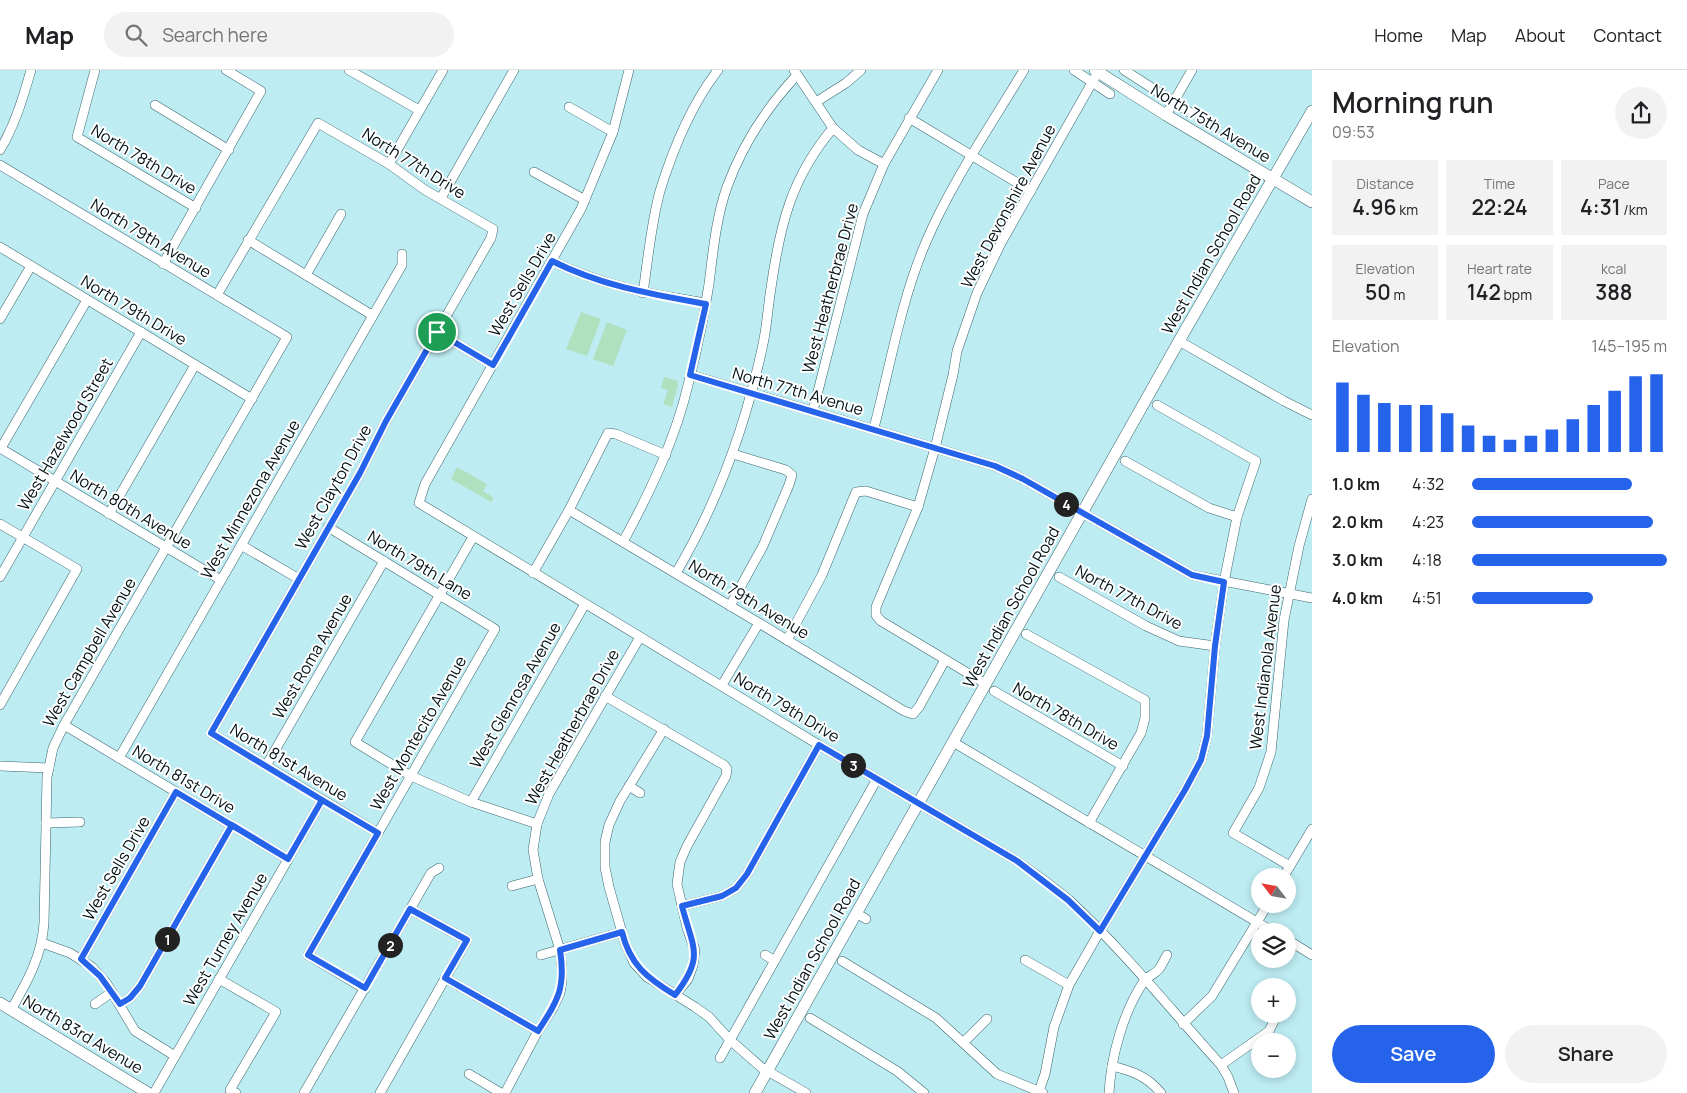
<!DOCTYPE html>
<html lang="en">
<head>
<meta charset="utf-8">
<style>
  body { margin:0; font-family:Manrope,sans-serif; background:#f2f2f2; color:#202124; height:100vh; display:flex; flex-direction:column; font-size:19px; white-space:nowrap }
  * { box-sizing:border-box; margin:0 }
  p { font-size:16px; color:#757577 }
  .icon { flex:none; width:28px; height:28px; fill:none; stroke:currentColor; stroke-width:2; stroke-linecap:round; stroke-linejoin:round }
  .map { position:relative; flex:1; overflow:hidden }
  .side { display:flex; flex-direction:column; background:#fff; width:375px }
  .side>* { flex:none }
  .needle { width:32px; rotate:301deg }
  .controls { position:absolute; left:1251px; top:798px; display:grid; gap:10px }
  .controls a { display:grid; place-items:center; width:45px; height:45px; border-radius:50%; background:#fff; box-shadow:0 2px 8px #0003; font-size:25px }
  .pin { position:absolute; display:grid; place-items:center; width:42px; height:42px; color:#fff; margin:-21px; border:2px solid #fff; border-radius:50%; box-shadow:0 1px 5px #0007 }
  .km { position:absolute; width:25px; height:25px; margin:-12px; border-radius:50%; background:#222; color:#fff; font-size:14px; line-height:25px; text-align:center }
  .round { display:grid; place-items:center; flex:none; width:52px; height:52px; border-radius:26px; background:#f2f2f2 }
  .headline { display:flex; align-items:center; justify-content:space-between; height:85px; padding:0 20px }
  h1 { font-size:28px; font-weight:600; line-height:38px }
  .figures { display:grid; grid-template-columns:repeat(3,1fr); gap:8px; height:85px; padding:5px 20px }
  .figures div { display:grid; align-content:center; border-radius:0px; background:#f2f2f2; text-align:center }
  .figures b { font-size:21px; font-weight:600 }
  .figures small { font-size:14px; font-weight:400 }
  .figures p { font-size:14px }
  .chart { height:140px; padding:10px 20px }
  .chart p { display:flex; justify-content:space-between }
  .chart svg { width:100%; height:90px; margin-top:5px; stroke:#2563eb; stroke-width:6 }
  .primary-button { display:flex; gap:10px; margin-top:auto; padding:10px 20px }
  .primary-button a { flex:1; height:58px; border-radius:30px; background:#2563eb; color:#fff; font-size:20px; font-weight:600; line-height:58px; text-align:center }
  .primary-button a+a { background:#f2f2f2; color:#202124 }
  ul { padding:0 20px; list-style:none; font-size:16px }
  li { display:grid; grid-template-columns:80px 60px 1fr; align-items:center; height:38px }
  li i { height:12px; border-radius:6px; background:#2563eb }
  header { display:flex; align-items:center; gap:30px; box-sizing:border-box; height:70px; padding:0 25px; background:#fff; border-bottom:1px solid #e0e0e0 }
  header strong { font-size:24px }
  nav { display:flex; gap:28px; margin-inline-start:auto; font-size:18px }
  .search { width:350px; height:45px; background:#f2f2f2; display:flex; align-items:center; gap:12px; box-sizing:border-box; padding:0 18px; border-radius:28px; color:#757577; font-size:19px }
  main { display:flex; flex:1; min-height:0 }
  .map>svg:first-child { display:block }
  .green { fill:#b0e1bf }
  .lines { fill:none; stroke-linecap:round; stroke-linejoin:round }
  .minor-casing { stroke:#39646b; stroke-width:10 }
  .major-casing { stroke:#39646b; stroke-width:12 }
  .minor { stroke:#fff; stroke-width:9 }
  .major { stroke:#fff; stroke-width:11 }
  .route-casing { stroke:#fff; stroke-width:10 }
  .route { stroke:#2563eb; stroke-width:6 }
  .labels { text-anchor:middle; stroke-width:4; stroke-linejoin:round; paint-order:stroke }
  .street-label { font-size:16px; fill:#021114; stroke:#fff }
</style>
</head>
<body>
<header>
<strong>Map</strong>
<div class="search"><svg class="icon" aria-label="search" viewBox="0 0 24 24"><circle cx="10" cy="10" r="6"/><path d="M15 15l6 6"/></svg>Search here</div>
<nav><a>Home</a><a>Map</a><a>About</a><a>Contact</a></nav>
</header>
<main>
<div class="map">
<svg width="1312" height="1023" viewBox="0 0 1312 1023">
  <rect width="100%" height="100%" fill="#bdecf3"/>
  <g class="green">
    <path d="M581 242 601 249 587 286 566 279Z"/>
    <path d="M607 252 627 260 613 296 593 289Z"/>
    <path d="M664 307 678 311 677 314 678 315 672 337 663 334 668 320 661 318Z"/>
    <path d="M457 397 487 414 483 421 494 428 491 432 451 409Z"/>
  </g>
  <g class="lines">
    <g class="minor-casing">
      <g id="minor">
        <path d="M95 0 77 67 196 138"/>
        <path d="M349 0 419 40"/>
        <path d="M629 0 613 62 581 139 438 391 425 414 419 433 819 675 1017 791C1035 804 1053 816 1069 830 1124 881 1171 940 1221 995L1228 1007 1234 1023"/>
        <path d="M794 0 833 58 858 80 884 94"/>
        <path d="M1074 0 1110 24"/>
        <path d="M1124 0 1191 43"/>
        <path d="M816 32 846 13 861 0"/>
        <path d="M155 35 229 80"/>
        <path d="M569 37 613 62"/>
        <path d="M1166 45 1192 0"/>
        <path d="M909 48 1031 121"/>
        <path d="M0 80C15 55 23 28 31 0"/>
        <path d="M389 94 443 0"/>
        <path d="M0 95 287 267 64 655 53 678 47 707 44 853C42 886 27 912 11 940"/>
        <path d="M534 102 585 130"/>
        <path d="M441 128 514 0"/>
        <path d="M248 170 372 245"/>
        <path d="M0 177 252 329"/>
        <path d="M552 191C603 216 650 224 706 233"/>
        <path d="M163 194 261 21 226 0"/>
        <path d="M306 205 341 144"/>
        <path d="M643 223C648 189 651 154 660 121 673 79 691 35 718 0"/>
        <path d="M217 225 318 53 389 94 425 120 493 159 491 168 386 351 360 403 211 663 378 763"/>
        <path d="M0 249 31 196"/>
        <path d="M437 262 493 295"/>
        <path d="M1179 271 1284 331 1312 345"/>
        <path d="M691 305 995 396 1023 409 1192 505 1312 528"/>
        <path d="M813 341 863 144 884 94 938 0"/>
        <path d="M874 358C890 297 901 230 926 172 951 113 991 55 1024 0"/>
        <path d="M0 378 221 510"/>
        <path d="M1 378 87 230"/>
        <path d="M1125 391 1209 438 1237 447"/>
        <path d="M569 440 759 553 904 641 913 644 919 637 945 590"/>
        <path d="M109 444 195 295"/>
        <path d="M0 454 77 499 0 635"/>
        <path d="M328 457 495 559 308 885 365 919"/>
        <path d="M473 467 355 672 411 706 471 732 537 754"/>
        <path d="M623 472C651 420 676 368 689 311 697 279 704 247 709 214 713 182 716 148 727 117 742 76 767 37 797 5"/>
        <path d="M241 475 299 509"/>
        <path d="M533 503 569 440 608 363 616 364 666 385"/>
        <path d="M676 503C718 432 746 355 763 274 767 256 768 236 771 218 780 155 791 108 833 58"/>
        <path d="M0 507 141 262"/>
        <path d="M1059 507 1146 556 1179 571 1215 576"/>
        <path d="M730 536 763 476 789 415 792 405 786 400 733 384"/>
        <path d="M1026 564 1145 630V648L1141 663 1089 753"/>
        <path d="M787 570 822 505 856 422 866 421 918 437"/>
        <path d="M986 614 881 551 876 545V537L918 437 935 378 953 305 957 281 977 223 1001 173 1098 2"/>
        <path d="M722 615 759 553"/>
        <path d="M994 621 1123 696"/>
        <path d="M605 626 724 695 727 699 726 706 687 776 680 792 677 814 687 858 695 880 693 895 688 909 675 925"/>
        <path d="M64 655 288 789"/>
        <path d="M664 659 620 731 609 755 605 772V797L609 817 625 873 634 893 647 907 695 937 709 947 730 970 762 998 806 1023"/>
        <path d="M953 672 1272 861"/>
        <path d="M119 688 402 195V184"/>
        <path d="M0 696 49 698"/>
        <path d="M266 696 384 491"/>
        <path d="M629 716 640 723"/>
        <path d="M471 732 585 534"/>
        <path d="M46 753 80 752"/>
        <path d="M1290 796 1233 763 1259 718 1271 682 1284 550 1299 476 1312 429"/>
        <path d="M1284 806 1312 759"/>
        <path d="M512 816 538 809"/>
        <path d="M682 836 722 826 736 818 747 804 819 675"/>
        <path d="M856 843 866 849"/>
        <path d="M1288 870 1312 885"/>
        <path d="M42 873 70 883 92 897 107 914 135 961 175 986"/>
        <path d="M541 885 622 862"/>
        <path d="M765 885 774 890"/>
        <path d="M81 889 176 722"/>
        <path d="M1025 890 1069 915"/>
        <path d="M842 891 936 948 997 1004 1043 1023"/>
        <path d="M445 908 538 961"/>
        <path d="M219 909 276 942 230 1020 236 1023"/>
        <path d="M95 934 112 922"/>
        <path d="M120 934 130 928 140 916 232 755"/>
        <path d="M810 948 897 1001 924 1023"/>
        <path d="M1183 954 1212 926 1268 834"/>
        <path d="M964 972 987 949"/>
        <path d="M720 988 877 709"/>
        <path d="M1221 995 1269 961 1275 949"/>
        <path d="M1112 996C1132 1001 1147 1006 1161 1023"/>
        <path d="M469 1004 501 1023"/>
        <path d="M1039 1021 1045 1004 1054 957 1069 915 1100 861 1185 720 1201 690 1207 666 1215 576 1224 512 1237 447 1256 391 1157 335"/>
        <path d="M154 1023 322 730"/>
        <path d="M304 1023 431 803 439 798"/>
        <path d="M380 1023 467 870 410 839"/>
        <path d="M505 1023 538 961 553 938 560 923 562 911V898L560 880 538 809 533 780 537 754 549 724 640 567"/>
        <path d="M1109 1023C1111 987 1123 942 1144 911 1148 906 1155 904 1159 899 1162 895 1164 890 1167 885"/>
      </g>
    </g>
    <g class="major-casing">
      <g id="major">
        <path d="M1095 0 1166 45 1312 132"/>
        <path d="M0 933 148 1023"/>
        <path d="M755 1023 1179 271 1312 41"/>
      </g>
    </g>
    <use href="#minor" class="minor"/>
    <use href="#major" class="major"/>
  </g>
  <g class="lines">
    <g class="route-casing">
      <path id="route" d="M437 262 386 351 360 403 211 663 322 730 288 789 232 755 140 916 130 928 120 934 100 906 81 889 176 722 288 789 322 730 378 763 308 885 365 918 410 839 467 870 445 908 538 961C558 930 566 918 560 880L622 862C630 895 647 908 675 925 705 886 693 879 682 836L722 826 736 818 747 804 819 675 1017 791 1068 830 1100 861 1185 720 1201 690 1207 666 1215 576 1224 512 1192 505 1023 409 995 396 690 305 706 234C651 224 602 216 552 191L493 295 437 262"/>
    </g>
    <use href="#route" class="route"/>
  </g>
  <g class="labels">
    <g class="street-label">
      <text transform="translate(1211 53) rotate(31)" y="6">North 75th Avenue</text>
      <text transform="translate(144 89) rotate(31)" y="6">North 78th Drive</text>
      <text transform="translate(414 93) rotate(32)" y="6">North 77th Drive</text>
      <text transform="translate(1008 136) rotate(-62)" y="6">West Devonshire Avenue</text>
      <text transform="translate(151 168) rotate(31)" y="6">North 79th Avenue</text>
      <text transform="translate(1211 184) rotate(-60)" y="6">West Indian School Road</text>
      <text transform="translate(522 214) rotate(-60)" y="6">West Sells Drive</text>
      <text transform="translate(830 218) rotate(-75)" y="6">West Heatherbrae Drive</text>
      <text transform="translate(134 240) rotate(31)" y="6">North 79th Drive</text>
      <text transform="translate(798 321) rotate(16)" y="6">North 77th Avenue</text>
      <text transform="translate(65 364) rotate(-60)" y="6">West Hazelwood Street</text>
      <text transform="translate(333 417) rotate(-61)" y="6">West Clayton Drive</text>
      <text transform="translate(250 429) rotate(-60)" y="6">West Minnezona Avenue</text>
      <text transform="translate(131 439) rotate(31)" y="6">North 80th Avenue</text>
      <text transform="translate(420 495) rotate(31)" y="6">North 79th Lane</text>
      <text transform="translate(1129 527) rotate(28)" y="6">North 77th Drive</text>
      <text transform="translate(749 529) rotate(31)" y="6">North 79th Avenue</text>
      <text transform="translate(1011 537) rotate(-61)" y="6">West Indian School Road</text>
      <text transform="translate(89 582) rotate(-60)" y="6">West Campbell Avenue</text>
      <text transform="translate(312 586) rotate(-60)" y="6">West Roma Avenue</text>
      <text transform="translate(1265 597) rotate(-83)" y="6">West Indianola Avenue</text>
      <text transform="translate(515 625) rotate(-60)" y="6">West Glenrosa Avenue</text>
      <text transform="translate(787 637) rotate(31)" y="6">North 79th Drive</text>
      <text transform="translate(1066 646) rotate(30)" y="6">North 78th Drive</text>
      <text transform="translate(572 657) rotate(-61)" y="6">West Heatherbrae Drive</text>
      <text transform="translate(418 663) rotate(-60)" y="6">West Montecito Avenue</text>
      <text transform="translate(289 692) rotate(31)" y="6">North 81st Avenue</text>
      <text transform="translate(184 709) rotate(31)" y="6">North 81st Drive</text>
      <text transform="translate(116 798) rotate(-60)" y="6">West Sells Drive</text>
      <text transform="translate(225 869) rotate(-60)" y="6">West Turney Avenue</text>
      <text transform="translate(812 889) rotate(-61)" y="6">West Indian School Road</text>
      <text transform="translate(83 964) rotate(31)" y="6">North 83rd Avenue</text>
    </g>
  </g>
</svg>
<div class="controls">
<a><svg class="needle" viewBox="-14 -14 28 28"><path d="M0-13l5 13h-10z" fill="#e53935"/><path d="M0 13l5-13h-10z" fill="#757577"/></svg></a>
<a><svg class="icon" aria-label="layers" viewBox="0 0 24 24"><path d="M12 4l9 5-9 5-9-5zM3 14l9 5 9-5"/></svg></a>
<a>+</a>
<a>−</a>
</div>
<div class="pin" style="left:437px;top:262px;background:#1e9e55"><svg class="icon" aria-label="arrive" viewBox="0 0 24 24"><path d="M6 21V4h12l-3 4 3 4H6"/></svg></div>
<b class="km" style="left:167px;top:869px">1</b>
<b class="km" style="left:390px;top:875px">2</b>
<b class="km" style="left:853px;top:695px">3</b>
<b class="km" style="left:1066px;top:434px">4</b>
</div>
<section class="side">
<div class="headline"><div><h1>Morning run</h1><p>09:53</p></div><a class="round"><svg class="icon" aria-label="share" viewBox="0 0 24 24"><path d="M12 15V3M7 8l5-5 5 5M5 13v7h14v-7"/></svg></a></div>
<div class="figures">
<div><p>Distance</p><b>4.96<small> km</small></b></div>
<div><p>Time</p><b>22:24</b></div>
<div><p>Pace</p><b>4:31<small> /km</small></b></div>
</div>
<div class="figures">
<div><p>Elevation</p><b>50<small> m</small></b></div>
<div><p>Heart rate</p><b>142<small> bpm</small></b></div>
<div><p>kcal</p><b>388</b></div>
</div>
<div class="chart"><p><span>Elevation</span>145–195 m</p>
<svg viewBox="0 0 160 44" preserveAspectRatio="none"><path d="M5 44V10M15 44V16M25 44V20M35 44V21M45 44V21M55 44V25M65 44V31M75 44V36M85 44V38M95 44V36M105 44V33M115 44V28M125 44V21M135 44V14M145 44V7M155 44V6"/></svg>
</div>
<ul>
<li><b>1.0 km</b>4:32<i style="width:82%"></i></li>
<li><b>2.0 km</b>4:23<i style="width:93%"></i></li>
<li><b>3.0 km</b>4:18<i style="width:100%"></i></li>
<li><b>4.0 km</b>4:51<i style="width:62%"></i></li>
</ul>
<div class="primary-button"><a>Save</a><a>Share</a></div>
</section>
</main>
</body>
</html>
